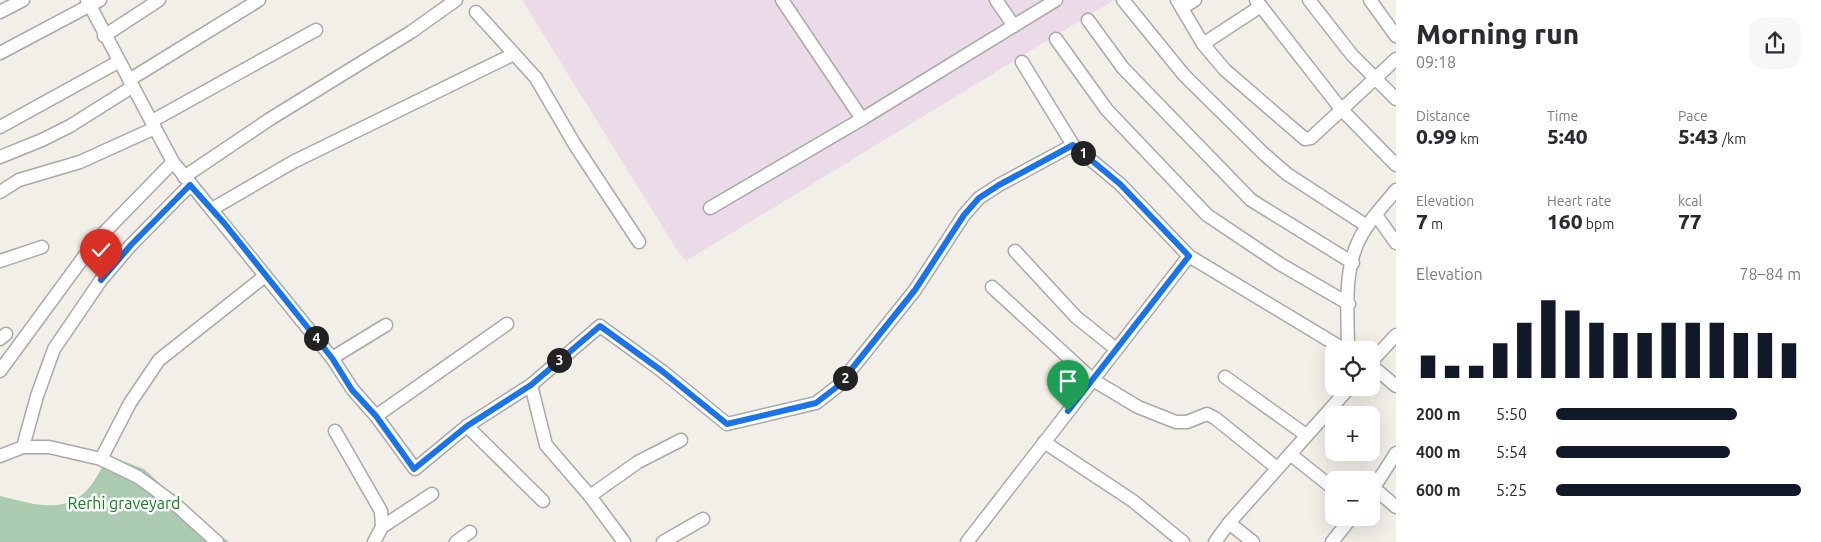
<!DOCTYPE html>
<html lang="en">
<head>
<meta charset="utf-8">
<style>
  body { margin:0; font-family:Ubuntu,sans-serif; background:#f7f7f7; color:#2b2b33; height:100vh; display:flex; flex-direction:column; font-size:19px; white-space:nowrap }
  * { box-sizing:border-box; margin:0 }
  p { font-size:16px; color:#7c7c81 }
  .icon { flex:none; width:28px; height:28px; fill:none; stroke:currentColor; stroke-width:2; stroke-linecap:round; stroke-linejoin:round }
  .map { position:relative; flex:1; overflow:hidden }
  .details { display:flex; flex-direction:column; background:#fff; width:425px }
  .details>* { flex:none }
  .fabs { position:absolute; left:1325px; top:341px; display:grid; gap:10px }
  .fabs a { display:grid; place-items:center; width:55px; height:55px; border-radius:10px; background:#fff; box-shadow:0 5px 20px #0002; font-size:25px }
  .pin { position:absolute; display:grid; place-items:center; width:42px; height:42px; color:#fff; margin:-51px -21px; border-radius:50% 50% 50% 0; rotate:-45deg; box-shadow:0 0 5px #0007 }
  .pin .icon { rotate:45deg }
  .km { position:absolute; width:25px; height:25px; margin:-12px; border-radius:50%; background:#222; color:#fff; font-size:14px; line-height:25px; text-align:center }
  .round { display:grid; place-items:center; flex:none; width:52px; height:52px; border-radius:15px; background:#f7f7f7 }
  .head { display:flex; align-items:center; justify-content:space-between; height:85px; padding:0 20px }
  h1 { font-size:28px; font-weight:800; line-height:38px }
  .metrics { display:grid; grid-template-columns:repeat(3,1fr); gap:8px; height:85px; padding:5px 20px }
  .metrics div { display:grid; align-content:center }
  .metrics b { font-size:21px; font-weight:800 }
  .metrics small { font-size:14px; font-weight:400 }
  .metrics p { font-size:14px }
  .chart { height:140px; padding:10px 20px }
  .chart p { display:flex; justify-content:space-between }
  .chart svg { width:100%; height:90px; margin-top:5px; stroke:#111827; stroke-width:6 }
  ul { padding:0 20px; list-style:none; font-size:16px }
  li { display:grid; grid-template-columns:80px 60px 1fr; align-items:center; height:38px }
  li i { height:12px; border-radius:6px; background:#111827 }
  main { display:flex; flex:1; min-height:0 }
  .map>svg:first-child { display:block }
  .industrial { fill:#ebdbe8 }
  .cemetery { fill:#aacbaf }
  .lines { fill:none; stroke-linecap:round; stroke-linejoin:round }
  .minor-casing { stroke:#a9a9a9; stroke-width:15 }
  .minor { stroke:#fff; stroke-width:12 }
  .route-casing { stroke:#fff; stroke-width:10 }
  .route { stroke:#1a73e8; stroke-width:6 }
  .labels { text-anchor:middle; stroke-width:5; stroke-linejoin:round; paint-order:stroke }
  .park-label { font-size:16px; fill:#0c8416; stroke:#fff }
</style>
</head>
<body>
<main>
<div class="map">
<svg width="1396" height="542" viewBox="0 0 1396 542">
  <rect width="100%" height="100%" fill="#f2efe9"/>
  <path class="industrial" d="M522 0H1114L686 261 677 250Z"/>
  <path class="cemetery" d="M109 456 144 469 202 522 229 542H0V496C30 503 64 516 88 489 96 480 102 466 109 456Z"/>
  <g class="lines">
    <g class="minor-casing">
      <g id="minor">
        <path d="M87 0 173 162 332 358 353 390 376 416 415 469 467 426 531 385 600 326 662 371 727 424 816 403 838 386 915 290 964 215 979 198 999 185 1073 145"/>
        <path d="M782 0 862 119 1056 0"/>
        <path d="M996 0 1014 26"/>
        <path d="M1123 0 1184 75 1264 154 1287 174 1367 226"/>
        <path d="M1177 0 1203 44 1225 70 1305 139 1311 138 1396 59"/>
        <path d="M1256 0 1341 109 1396 165"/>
        <path d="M1309 0 1352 55 1396 99"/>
        <path d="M1370 0 1396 36"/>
        <path d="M1182 8 1195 0"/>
        <path d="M0 12 23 0"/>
        <path d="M476 12 536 78 575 145 639 242"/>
        <path d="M1088 20 1123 68 1251 200 1353 263"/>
        <path d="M104 36 159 0"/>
        <path d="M1056 39 1107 110 1207 215 1280 264 1349 304"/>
        <path d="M1203 44 1261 6"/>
        <path d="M0 53 100 0"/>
        <path d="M1022 62 1073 145 1120 184 1189 256 1345 350"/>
        <path d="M129 80 259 0"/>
        <path d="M152 121 316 30"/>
        <path d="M0 127 118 62"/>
        <path d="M0 157 42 140 70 126 132 87"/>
        <path d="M184 177 270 119 411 32 456 0"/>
        <path d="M0 192 19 180 80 162 155 128"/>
        <path d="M710 208 862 119"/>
        <path d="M212 209 293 162 514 54"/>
        <path d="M1376 215 1396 243"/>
        <path d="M1015 251 1076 317 1116 349"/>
        <path d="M0 261 42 247"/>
        <path d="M992 287 1093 380 1138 407 1176 422H1187L1207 414 1215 418 1277 468"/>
        <path d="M0 339 6 334"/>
        <path d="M1348 350C1348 315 1343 272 1359 240 1368 221 1383 206 1396 190"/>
        <path d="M332 358 386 325"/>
        <path d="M1371 362 1396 335"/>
        <path d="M1371 365 1396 386"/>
        <path d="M0 371 94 243 173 162"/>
        <path d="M1225 377 1306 435"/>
        <path d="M531 385 546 445 590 496 624 542"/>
        <path d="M376 416 507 324"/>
        <path d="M467 426 543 501"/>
        <path d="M335 431 381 511 382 527 374 542"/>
        <path d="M1044 442 1133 501 1183 542"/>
        <path d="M23 447 37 396 54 349 101 280 131 245 190 185"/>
        <path d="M1290 454 1334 489"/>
        <path d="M0 456 23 447H49L101 459 138 477 175 504 217 542"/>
        <path d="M101 459 130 403 159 360 265 276"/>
        <path d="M1374 488 1396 507"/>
        <path d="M1371 492 1396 453"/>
        <path d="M590 496 638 462 681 440"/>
        <path d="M1229 523 1253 542"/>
        <path d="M382 527 432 494"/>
        <path d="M456 542 470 532"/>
        <path d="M663 542 703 519"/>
        <path d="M967 542 1189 256"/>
        <path d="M1215 542 1229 523 1349 388"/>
        <path d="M1332 542 1351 518"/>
      </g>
    </g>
    <use href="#minor" class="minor"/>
  </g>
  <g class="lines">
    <g class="route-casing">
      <path id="route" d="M101 280 131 245 190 185 224 223 332 358 352 390 376 416 414 469 467 426 531 385 600 326 662 371 727 424 816 403 838 386 915 290 964 215 979 198 999 185 1073 145 1120 184 1189 256 1068 411"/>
    </g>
    <use href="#route" class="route"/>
  </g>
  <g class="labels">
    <g class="park-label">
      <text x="124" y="509">Rerhi graveyard</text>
    </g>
  </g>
</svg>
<div class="fabs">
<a><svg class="icon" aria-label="locate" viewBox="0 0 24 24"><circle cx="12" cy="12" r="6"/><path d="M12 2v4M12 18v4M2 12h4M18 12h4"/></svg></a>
<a>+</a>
<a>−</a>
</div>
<div class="pin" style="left:1068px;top:411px;background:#1e9e55"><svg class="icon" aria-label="arrive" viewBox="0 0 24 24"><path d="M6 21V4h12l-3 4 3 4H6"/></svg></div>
<div class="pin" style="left:101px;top:280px;background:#d93025"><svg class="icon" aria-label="check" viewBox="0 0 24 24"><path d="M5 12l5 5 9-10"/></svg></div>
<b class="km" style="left:1083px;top:153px">1</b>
<b class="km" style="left:845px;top:378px">2</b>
<b class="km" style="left:559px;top:360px">3</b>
<b class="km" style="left:316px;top:338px">4</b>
</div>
<section class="details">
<div class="head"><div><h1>Morning run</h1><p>09:18</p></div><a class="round"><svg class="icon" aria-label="share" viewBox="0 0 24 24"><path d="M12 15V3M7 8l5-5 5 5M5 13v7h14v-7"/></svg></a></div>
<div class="metrics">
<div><p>Distance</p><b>0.99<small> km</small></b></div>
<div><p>Time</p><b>5:40</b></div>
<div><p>Pace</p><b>5:43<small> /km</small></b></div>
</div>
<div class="metrics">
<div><p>Elevation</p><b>7<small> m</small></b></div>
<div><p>Heart rate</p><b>160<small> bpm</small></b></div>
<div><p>kcal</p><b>77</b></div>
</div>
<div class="chart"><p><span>Elevation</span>78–84 m</p>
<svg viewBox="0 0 160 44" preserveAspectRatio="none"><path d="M5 44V33M15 44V38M25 44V38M35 44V27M45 44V17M55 44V6M65 44V11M75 44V17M85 44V22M95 44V22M105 44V17M115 44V17M125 44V17M135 44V22M145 44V22M155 44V27"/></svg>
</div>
<ul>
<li><b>200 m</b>5:50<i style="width:74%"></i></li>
<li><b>400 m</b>5:54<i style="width:71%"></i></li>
<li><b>600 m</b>5:25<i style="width:100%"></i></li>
</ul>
</section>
</main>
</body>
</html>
